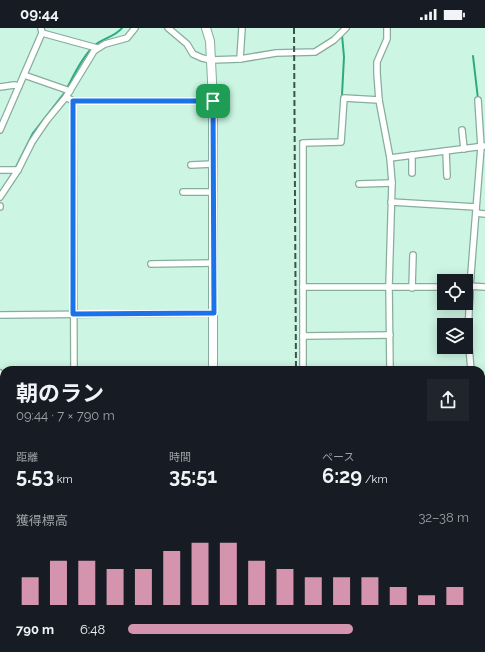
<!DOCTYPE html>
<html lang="ja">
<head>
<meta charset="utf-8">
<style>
  body { margin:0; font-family:Raleway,"Noto Sans JP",sans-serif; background:#20242c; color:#f1f3f6; height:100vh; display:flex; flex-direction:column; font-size:15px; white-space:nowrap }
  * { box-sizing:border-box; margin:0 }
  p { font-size:13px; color:#9ea1a6 }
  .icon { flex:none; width:22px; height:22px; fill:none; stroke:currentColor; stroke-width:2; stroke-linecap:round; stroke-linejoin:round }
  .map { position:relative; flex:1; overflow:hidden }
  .side { position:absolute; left:0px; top:338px; width:485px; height:286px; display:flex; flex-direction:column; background:#171b24; border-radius:12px 12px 0 0; box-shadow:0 2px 10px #0003 }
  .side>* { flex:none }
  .tools { position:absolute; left:437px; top:246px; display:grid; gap:8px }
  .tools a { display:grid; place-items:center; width:36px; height:36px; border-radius:0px; background:#171b24; box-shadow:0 2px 10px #0003; font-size:20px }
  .pin { position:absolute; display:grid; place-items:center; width:34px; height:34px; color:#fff; margin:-17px; border-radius:8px; box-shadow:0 2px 6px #0006 }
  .round { display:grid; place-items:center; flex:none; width:42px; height:42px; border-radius:0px; background:#20242c }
  .overview { display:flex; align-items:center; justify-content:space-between; height:68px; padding:0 16px }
  h1 { font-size:22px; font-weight:700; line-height:30px }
  .stats { display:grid; grid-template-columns:repeat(3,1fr); gap:6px; height:68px; padding:4px 16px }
  .stats div { display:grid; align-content:center }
  .stats b { font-size:20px; font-weight:700 }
  .stats small { font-size:11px; font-weight:400 }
  .stats p { font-size:11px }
  .chart { height:112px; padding:8px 16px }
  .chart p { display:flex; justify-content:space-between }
  .chart svg { width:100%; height:72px; margin-top:4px; stroke:#d494ae; stroke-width:6 }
  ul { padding:0 16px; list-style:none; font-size:13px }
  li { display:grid; grid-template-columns:64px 48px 1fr; align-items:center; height:30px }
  li i { height:10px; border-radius:5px; background:#d494ae }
  .status { display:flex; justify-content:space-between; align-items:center; height:28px; padding:0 20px; background:#171b24; direction:ltr }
  .status svg { height:11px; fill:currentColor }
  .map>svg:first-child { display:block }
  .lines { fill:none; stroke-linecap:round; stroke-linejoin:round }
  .stream { stroke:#2caa82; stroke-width:2 }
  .lane-casing { stroke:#87ad9c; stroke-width:4.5 }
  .street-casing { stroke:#87ad9c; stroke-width:8 }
  .secondary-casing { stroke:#87ad9c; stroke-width:10 }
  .highway-casing { stroke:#32765d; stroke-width:12 }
  .path { stroke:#779487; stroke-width:1; stroke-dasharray:1 3; stroke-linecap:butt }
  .lane { stroke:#fff; stroke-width:2.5 }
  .street { stroke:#fff; stroke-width:5.5 }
  .secondary { stroke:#fff; stroke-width:8 }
  .highway { stroke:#49a986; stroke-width:10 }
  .rail { stroke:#3c5148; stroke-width:2; stroke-dasharray:6 3; stroke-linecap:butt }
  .route-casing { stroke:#fff; stroke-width:8 }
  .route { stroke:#1a73e8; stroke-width:5 }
</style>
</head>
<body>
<div class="status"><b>09:44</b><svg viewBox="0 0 49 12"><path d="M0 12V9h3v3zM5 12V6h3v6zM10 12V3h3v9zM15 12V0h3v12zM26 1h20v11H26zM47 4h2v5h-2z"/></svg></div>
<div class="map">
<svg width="485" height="624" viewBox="0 0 485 624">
  <rect width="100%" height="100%" fill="#cdf5e3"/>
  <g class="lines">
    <g class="stream">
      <path d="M342 7 344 29 342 67"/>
      <path d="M473 28 478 71"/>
      <path d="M67 60C75 45 83 28 95 17 103 10 115 9 122 0"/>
      <path d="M15 141 33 105 65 64"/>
      <path d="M300 168V113"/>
      <path d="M473 254 475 226"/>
      <path d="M472 277 473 262"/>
      <path d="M0 366 1 371"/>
    </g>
    <g class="lane-casing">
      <g id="lane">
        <path d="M52 620 53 624"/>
        <path d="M58 620V624"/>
      </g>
    </g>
    <g class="street-casing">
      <g id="street">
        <path d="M168 0 187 16 193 26 202 30 211 32 240 31 276 25 315 24 334 12 346 0"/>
        <path d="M387 0V11L377 34V45L379 72 390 130 392 155 389 258 390 342"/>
        <path d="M42 5 97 20"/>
        <path d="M240 31 242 0"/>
        <path d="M24 47 70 63"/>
        <path d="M0 59 14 57 19 58"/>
        <path d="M66 69 73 73H213"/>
        <path d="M73 73 74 342"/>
        <path d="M0 102 42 5 41 0"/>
        <path d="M462 102 464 121"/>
        <path d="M446 123 447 148"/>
        <path d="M390 130 485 118"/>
        <path d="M191 137 213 136"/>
        <path d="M0 142H18"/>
        <path d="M412 145V127"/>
        <path d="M359 156 392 155"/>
        <path d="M183 164H213"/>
        <path d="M0 169 18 142 32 114 38 105 47 92 66 69 94 23 105 16 127 10 135 0"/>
        <path d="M391 174 476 179"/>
        <path d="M0 178V179"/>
        <path d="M476 185 485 186"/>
        <path d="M151 236 214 235"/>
        <path d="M467 258 485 259"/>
        <path d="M303 259H444"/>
        <path d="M412 260 413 227"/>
        <path d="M0 287 214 285"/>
        <path d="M303 308 390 307"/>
        <path d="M303 342V115L341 114 344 70 379 72"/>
        <path d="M471 342 468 308 470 258 481 119 478 72"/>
        <path d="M0 345 4 353"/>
        <path d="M481 406 485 405"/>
        <path d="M481 450 485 448"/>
        <path d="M0 460 4 466"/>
        <path d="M481 541 485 540"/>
        <path d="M154 620V624"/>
      </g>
    </g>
    <g class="secondary-casing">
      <g id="secondary">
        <path d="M206 0 210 13 213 73V342"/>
        <path d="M3 392 4 396"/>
        <path d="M481 454 485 486"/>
        <path d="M213 620V624"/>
        <path d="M15 624 19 620"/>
      </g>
    </g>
    <g class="highway-casing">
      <g id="highway">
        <path d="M0 381 4 382"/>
        <path d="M481 440 485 439"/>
      </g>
    </g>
    <path class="path" d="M99 620 102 624"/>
    <use href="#lane" class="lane"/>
    <use href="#street" class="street"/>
    <use href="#secondary" class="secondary"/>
    <use href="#highway" class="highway"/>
    <g class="rail">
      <path d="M294 0 296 342"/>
      <path d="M294 620V624"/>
    </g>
  </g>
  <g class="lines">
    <g class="route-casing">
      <path id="route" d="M73 73H213L214 285 73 286Z"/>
    </g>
    <use href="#route" class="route"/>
  </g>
</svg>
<div class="tools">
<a><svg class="icon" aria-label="locate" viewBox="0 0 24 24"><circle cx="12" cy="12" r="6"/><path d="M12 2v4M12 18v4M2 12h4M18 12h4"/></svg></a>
<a><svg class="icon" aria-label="layers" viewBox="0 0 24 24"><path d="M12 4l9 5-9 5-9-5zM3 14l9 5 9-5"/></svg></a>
</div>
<div class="pin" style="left:213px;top:73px;background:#1e9e55"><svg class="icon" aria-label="arrive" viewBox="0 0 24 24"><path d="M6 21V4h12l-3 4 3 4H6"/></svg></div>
<section class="side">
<div class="overview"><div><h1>朝のラン</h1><p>09:44 · 7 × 790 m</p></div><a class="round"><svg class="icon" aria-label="share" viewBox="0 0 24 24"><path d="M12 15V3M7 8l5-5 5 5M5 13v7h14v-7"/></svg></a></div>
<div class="stats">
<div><p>距離</p><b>5.53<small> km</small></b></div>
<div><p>時間</p><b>35:51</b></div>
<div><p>ペース</p><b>6:29<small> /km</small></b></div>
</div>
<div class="chart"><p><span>獲得標高</span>32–38 m</p>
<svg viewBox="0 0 160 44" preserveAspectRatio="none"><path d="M5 44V27M15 44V17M25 44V17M35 44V22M45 44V22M55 44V11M65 44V6M75 44V6M85 44V17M95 44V22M105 44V27M115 44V27M125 44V27M135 44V33M145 44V38M155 44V33"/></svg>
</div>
<ul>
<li><b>790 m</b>6:48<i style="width:66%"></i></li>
</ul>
</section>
</div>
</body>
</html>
